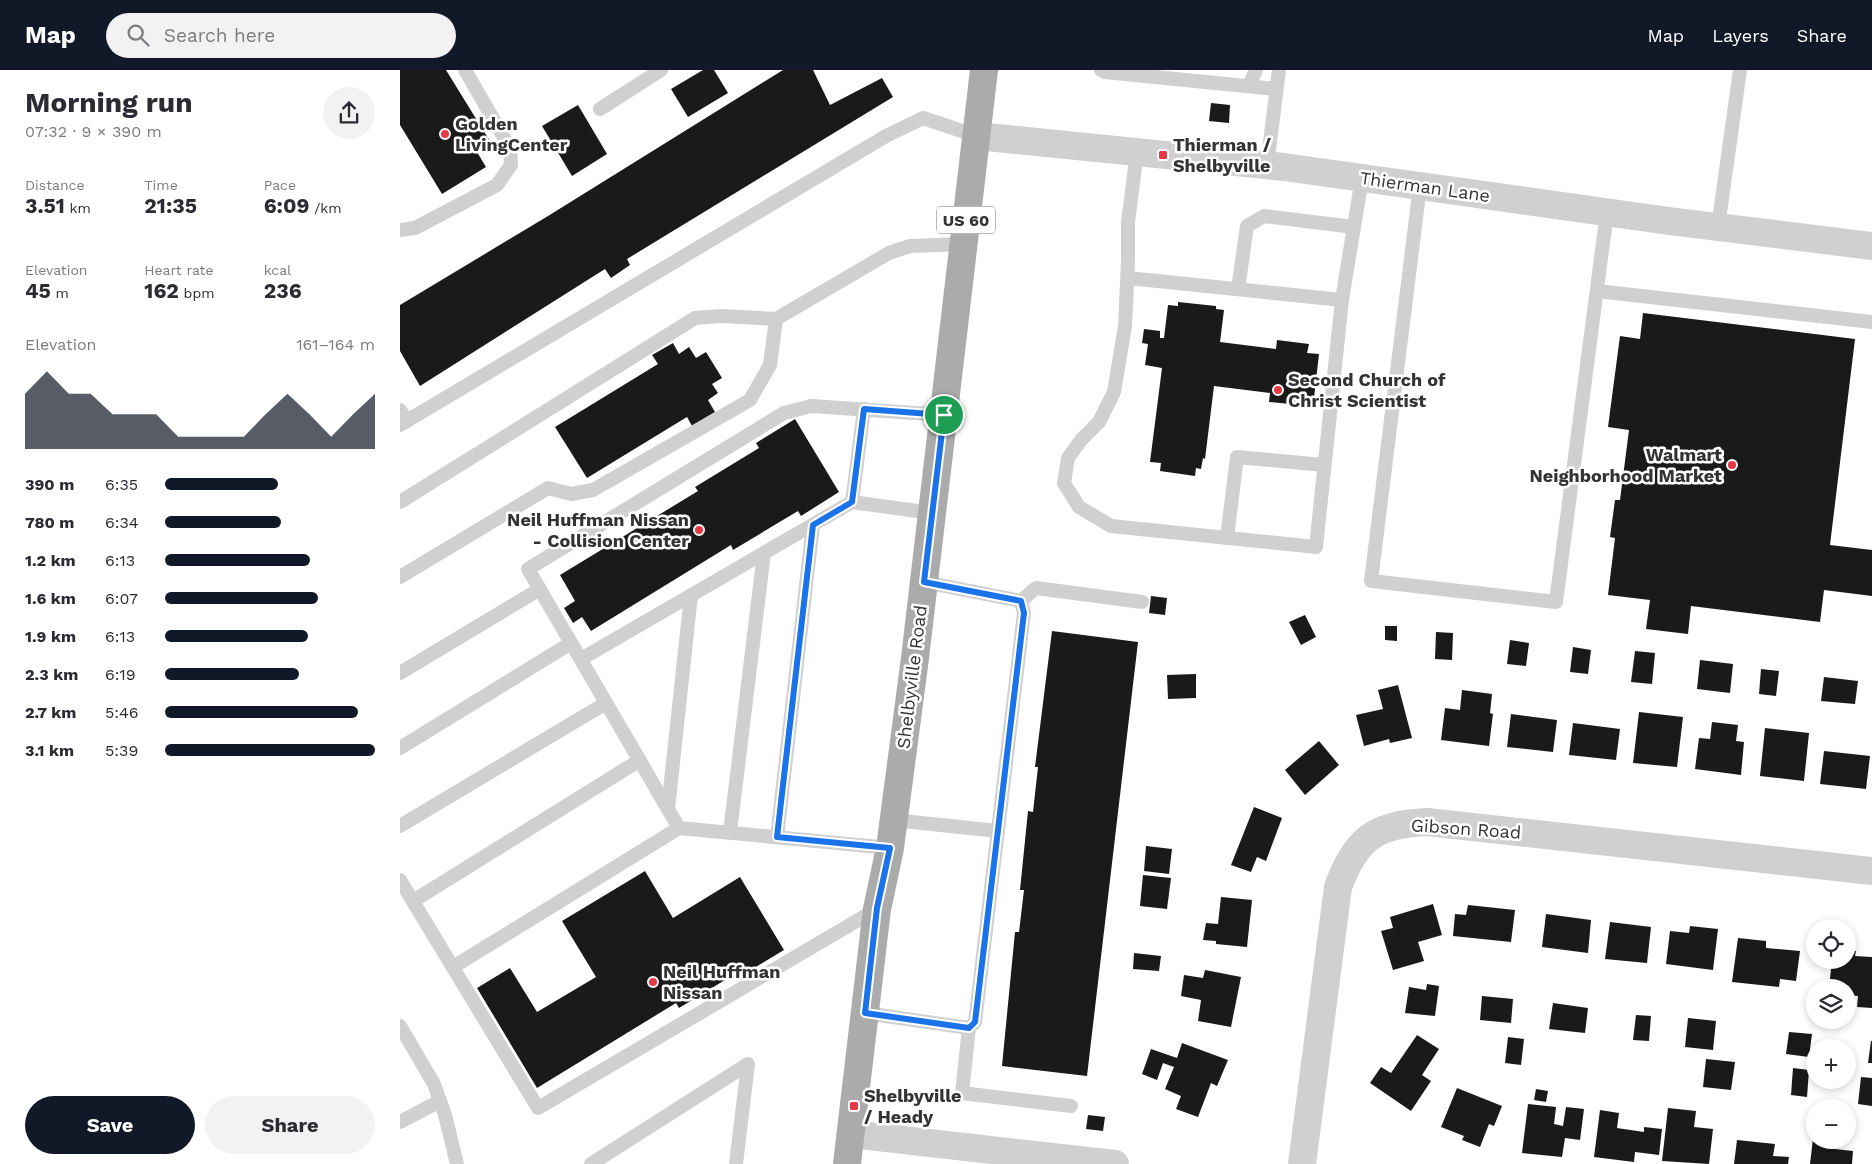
<!DOCTYPE html>
<html lang="en">
<head>
<meta charset="utf-8">
<style>
  body { margin:0; font-family:"Work Sans",sans-serif; background:#f2f2f3; color:#2b2b33; height:100vh; display:flex; flex-direction:column; font-size:19px; white-space:nowrap }
  * { box-sizing:border-box; margin:0 }
  p { font-size:16px; color:#7c7c81 }
  .icon { flex:none; width:28px; height:28px; fill:none; stroke:currentColor; stroke-width:2; stroke-linecap:round; stroke-linejoin:round }
  .map { position:relative; flex:1; overflow:hidden }
  .panel { display:flex; flex-direction:column; background:#fff; width:400px }
  .panel>* { flex:none }
  .fabs { position:absolute; left:1406px; top:849px; display:grid; gap:10px }
  .fabs a { display:grid; place-items:center; width:50px; height:50px; border-radius:50%; background:#fff; box-shadow:0 2px 8px #0003; font-size:25px }
  .pin { position:absolute; display:grid; place-items:center; width:42px; height:42px; color:#fff; margin:-21px; border:2px solid #fff; border-radius:50%; box-shadow:0 1px 5px #0007 }
  .round { display:grid; place-items:center; flex:none; width:52px; height:52px; border-radius:26px; background:#f2f2f3 }
  .headline { display:flex; align-items:center; justify-content:space-between; height:85px; padding:0 25px }
  h1 { font-size:28px; font-weight:700; line-height:38px }
  .metrics { display:grid; grid-template-columns:repeat(3,1fr); gap:8px; height:85px; padding:5px 25px }
  .metrics div { display:grid; align-content:center }
  .metrics b { font-size:21px; font-weight:700 }
  .metrics small { font-size:14px; font-weight:400 }
  .metrics p { font-size:14px }
  .chart { height:140px; padding:10px 25px }
  .chart p { display:flex; justify-content:space-between }
  .chart svg { width:100%; height:90px; margin-top:5px; fill:#111827; opacity:.7 }
  .primary-button { display:flex; gap:10px; margin-top:auto; padding:10px 25px }
  .primary-button a { flex:1; height:58px; border-radius:30px; background:#111827; color:#fff; font-size:20px; font-weight:700; line-height:58px; text-align:center }
  .primary-button a+a { background:#f2f2f3; color:#2b2b33 }
  ul { padding:0 25px; list-style:none; font-size:16px }
  li { display:grid; grid-template-columns:80px 60px 1fr; align-items:center; height:38px }
  li i { height:12px; border-radius:6px; background:#111827 }
  header { display:flex; align-items:center; gap:30px; box-sizing:border-box; height:70px; padding:0 25px; background:#111827; color:#fff }
  header strong { font-size:24px }
  nav { display:flex; gap:28px; margin-inline-start:auto; font-size:18px }
  .search { width:350px; height:45px; background:#f2f2f3; display:flex; align-items:center; gap:12px; box-sizing:border-box; padding:0 18px; border-radius:28px; color:#7c7c81; font-size:19px }
  main { display:flex; flex:1; min-height:0 }
  .map>svg:first-child { display:block }
  .building { fill:#1a1a1a }
  .lines { fill:none; stroke-linecap:round; stroke-linejoin:round }
  .lane { stroke:#d0d0d0; stroke-width:14 }
  .street { stroke:#d0d0d0; stroke-width:28 }
  .primary { stroke:#ababab; stroke-width:28 }
  .route-casing { stroke:#fff; stroke-width:10 }
  .route { stroke:#1a73e8; stroke-width:6 }
  .poi-dot { fill:#e63946; stroke:#fff; stroke-width:2 }
  .labels { text-anchor:middle; stroke-width:5; stroke-linejoin:round; paint-order:stroke }
  .shield { fill:#fff; stroke:#707070; stroke-width:1 }
  .shield-label { font-size:16px; font-weight:bold; fill:#333 }
  .poi-label { font-size:18px; font-weight:bold; fill:#333; stroke:#fff; text-anchor:start }
  .street-label { font-size:18px; fill:#333; stroke:#fff }
</style>
</head>
<body>
<header>
<strong>Map</strong>
<div class="search"><svg class="icon" aria-label="search" viewBox="0 0 24 24"><circle cx="10" cy="10" r="6"/><path d="M15 15l6 6"/></svg>Search here</div>
<nav><a>Map</a><a>Layers</a><a>Share</a></nav>
</header>
<main>
<section class="panel">
<div class="headline"><div><h1>Morning run</h1><p>07:32 · 9 × 390 m</p></div><a class="round"><svg class="icon" aria-label="share" viewBox="0 0 24 24"><path d="M12 15V3M7 8l5-5 5 5M5 13v7h14v-7"/></svg></a></div>
<div class="metrics">
<div><p>Distance</p><b>3.51<small> km</small></b></div>
<div><p>Time</p><b>21:35</b></div>
<div><p>Pace</p><b>6:09<small> /km</small></b></div>
</div>
<div class="metrics">
<div><p>Elevation</p><b>45<small> m</small></b></div>
<div><p>Heart rate</p><b>162<small> bpm</small></b></div>
<div><p>kcal</p><b>236</b></div>
</div>
<div class="chart"><p><span>Elevation</span>161–164 m</p>
<svg viewBox="0 0 160 44" preserveAspectRatio="none"><path d="M0 44V17L10 6L20 17L30 17L40 27L50 27L60 27L70 38L80 38L90 38L100 38L110 27L120 17L130 27L140 38L150 27L160 17V44z"/></svg>
</div>
<ul>
<li><b>390 m</b>6:35<i style="width:54%"></i></li>
<li><b>780 m</b>6:34<i style="width:55%"></i></li>
<li><b>1.2 km</b>6:13<i style="width:69%"></i></li>
<li><b>1.6 km</b>6:07<i style="width:73%"></i></li>
<li><b>1.9 km</b>6:13<i style="width:68%"></i></li>
<li><b>2.3 km</b>6:19<i style="width:64%"></i></li>
<li><b>2.7 km</b>5:46<i style="width:92%"></i></li>
<li><b>3.1 km</b>5:39<i style="width:100%"></i></li>
</ul>
<div class="primary-button"><a>Save</a><a>Share</a></div>
</section>
<div class="map">
<svg width="1472" height="1094" viewBox="0 0 1472 1094">
  <rect width="100%" height="100%" fill="#fff"/>
  <g class="building">
    <path d="M0 0H46L91 73 77 82 86 97 42 124 0 55Z"/>
    <path d="M303 0H314L328 23 288 47 271 19Z"/>
    <path d="M383 0H413L430 35 482 8 493 27 227 189 230 195 211 208 205 199 20 316 0 281V235L148 146Z"/>
    <path d="M811 33 830 35 829 53 809 51Z"/>
    <path d="M178 35 207 84 172 106 142 56Z"/>
    <path d="M778 232 816 236V239L824 240 820 272 876 279 877 270 909 274 907 283 919 284 914 328 902 326 901 335 869 332 870 323 814 316 805 389 803 388 801 399 796 398 795 406 760 401 761 393 750 392 762 298 745 295 748 274 742 273 744 259 760 261V268H764L768 235 778 236Z"/>
    <path d="M1243 243 1455 269 1430 475 1472 480V526L1424 520 1420 552 1291 536 1288 564 1246 559 1250 530 1208 525 1215 468 1210 467 1215 430H1220L1229 360 1208 357 1220 266 1240 269Z"/>
    <path d="M273 273 279 284 289 277 296 288 306 282 322 308 312 314 318 323 308 330 315 342 292 356 287 347 187 408 155 357 258 294 252 285Z"/>
    <path d="M395 349 439 422 401 446 398 441 333 480 331 475 191 561 182 547 173 553 164 538 175 531 160 505 298 421 295 417 359 378 356 373Z"/>
    <path d="M751 526 767 528 765 545 749 543Z"/>
    <path d="M905 545 916 567 901 575 889 552Z"/>
    <path d="M985 556H997V571L985 570Z"/>
    <path d="M652 561 738 572 687 1006 602 996 615 862H619L624 820H620L628 741 633 742 638 697H635Z"/>
    <path d="M1036 562 1053 563 1052 590 1035 589Z"/>
    <path d="M1110 570 1129 573 1126 596 1107 594Z"/>
    <path d="M1173 577 1191 580 1188 604 1170 602Z"/>
    <path d="M1235 581 1255 583 1252 614 1231 612Z"/>
    <path d="M1300 590 1333 594 1330 623 1297 619Z"/>
    <path d="M1361 599 1379 601 1376 626 1359 624Z"/>
    <path d="M796 604V628L768 629 767 605Z"/>
    <path d="M1424 607 1458 611 1455 634 1421 631Z"/>
    <path d="M998 615 1012 668 990 673 989 669 964 676 956 645 983 639 978 620Z"/>
    <path d="M1062 620 1092 624 1090 643 1093 644 1089 676 1041 670 1045 638 1060 640Z"/>
    <path d="M1239 642 1283 647 1277 697 1233 693Z"/>
    <path d="M1111 644 1157 650 1153 682 1107 677Z"/>
    <path d="M1312 652 1338 655 1336 671 1344 672 1341 705 1295 699 1299 668 1310 669Z"/>
    <path d="M1173 653 1220 659 1216 690 1169 685Z"/>
    <path d="M1365 658 1409 663 1404 711 1360 706Z"/>
    <path d="M919 671 939 695 905 725 885 700Z"/>
    <path d="M1424 681 1470 686 1466 719 1420 714Z"/>
    <path d="M854 737 882 748 866 791 857 787 851 802 831 795Z"/>
    <path d="M746 776 772 779 769 804 744 801Z"/>
    <path d="M245 801 273 848 340 807 384 880 346 903 343 899 279 938 276 933 137 1018 77 918 110 898 137 942 196 907 162 851Z"/>
    <path d="M743 805 771 808 767 839 740 836Z"/>
    <path d="M821 827 852 830 847 877 816 874V871L803 870 806 853 818 854Z"/>
    <path d="M1033 834 1042 865 1018 872 1024 891 993 900 981 861 993 858 990 847Z"/>
    <path d="M1068 835 1115 840 1111 872 1053 866 1055 844 1066 845Z"/>
    <path d="M1146 844 1191 850 1188 883 1142 877Z"/>
    <path d="M1210 852 1251 857 1247 893 1205 889Z"/>
    <path d="M1290 856 1318 859 1313 900 1266 894 1270 861 1289 863Z"/>
    <path d="M1338 868 1366 871V878L1400 881 1396 911 1380 909 1379 917 1332 912Z"/>
    <path d="M1448 880 1456 881 1455 886 1472 887V938L1457 937 1458 926 1448 925V918H1429L1432 890H1448Z"/>
    <path d="M734 883 761 886 759 901 733 899Z"/>
    <path d="M805 900 841 907 831 957 798 951 801 930 781 926 784 905 803 908Z"/>
    <path d="M1027 914 1039 916 1035 946 1005 943 1009 917 1026 920Z"/>
    <path d="M1082 926 1113 929 1111 953 1080 950Z"/>
    <path d="M1153 933 1188 938 1185 963 1149 959Z"/>
    <path d="M1236 945 1251 946 1249 971 1233 970Z"/>
    <path d="M1288 948 1316 951 1313 980 1285 977Z"/>
    <path d="M1389 962 1412 964 1409 987 1386 984Z"/>
    <path d="M1017 965 1039 979 1022 1005 1031 1011 1011 1041 970 1013 981 997 991 1003Z"/>
    <path d="M1108 967 1124 969 1121 995 1105 993Z"/>
    <path d="M1471 971H1472V993H1468Z"/>
    <path d="M782 973 828 990 817 1016 811 1013 798 1047 776 1039 781 1026 765 1019 774 997 763 993 757 1010 742 1004 751 979 777 988Z"/>
    <path d="M1306 989 1335 992 1331 1020 1303 1017Z"/>
    <path d="M1393 998 1409 1000 1407 1027 1391 1025Z"/>
    <path d="M1461 1007 1472 1008V1036L1458 1034Z"/>
    <path d="M1057 1018 1102 1036 1094 1056 1089 1054 1080 1077 1062 1070 1064 1066 1041 1057Z"/>
    <path d="M1136 1019 1148 1021 1146 1032 1134 1030Z"/>
    <path d="M1128 1034 1156 1037 1154 1054 1163 1056 1166 1037 1184 1039 1180 1070 1165 1068 1162 1087 1122 1083Z"/>
    <path d="M1268 1038 1296 1041 1294 1057 1313 1059 1309 1094 1262 1091Z"/>
    <path d="M1200 1040 1219 1043 1217 1058 1244 1062V1057L1262 1059 1259 1085 1235 1082 1234 1092 1194 1087Z"/>
    <path d="M688 1045 705 1047 703 1061 686 1059Z"/>
    <path d="M1414 1060 1415 1070H1427L1426 1078 1453 1081 1452 1094H1410Z"/>
    <path d="M1337 1070 1375 1074 1373 1086 1389 1087 1388 1094H1334Z"/>
  </g>
  <g class="lines">
    <g class="lane">
      <path d="M701 0 705 2 876 19"/>
      <path d="M849 16 856 0"/>
      <path d="M200 39 261 0"/>
      <path d="M737 82 728 152V191L725 256 714 322 699 352 681 370 668 388 664 413 679 437 711 456 916 477 942 230"/>
      <path d="M867 96 879 0"/>
      <path d="M1020 116 971 511 1156 532 1207 142"/>
      <path d="M1318 157 1340 0"/>
      <path d="M0 160 15 158 97 115 111 95 110 78 65 0"/>
      <path d="M728 208 942 230 962 108"/>
      <path d="M838 219 847 156 864 146 954 157"/>
      <path d="M1197 221 1472 252"/>
      <path d="M0 340 7 351"/>
      <path d="M0 355 486 66 523 48 577 66"/>
      <path d="M0 432 295 248 322 246 376 249 489 183 510 176 564 174"/>
      <path d="M452 432 464 339"/>
      <path d="M827 468 837 387 924 395"/>
      <path d="M0 507 148 418 171 424 193 420 350 330 370 295 376 249"/>
      <path d="M621 531 636 518 742 532"/>
      <path d="M181 589 452 432 532 443"/>
      <path d="M0 603 140 519"/>
      <path d="M0 678 171 573"/>
      <path d="M268 739 291 525"/>
      <path d="M493 750 598 761"/>
      <path d="M0 756 206 633"/>
      <path d="M330 762 364 483"/>
      <path d="M377 767 413 455"/>
      <path d="M490 778 279 758 128 499 384 343 411 336 544 345"/>
      <path d="M0 810 138 1038 477 839"/>
      <path d="M13 831 240 690"/>
      <path d="M53 897 279 758"/>
      <path d="M465 943 569 958 575 952 624 543 621 531 524 512"/>
      <path d="M0 956 34 1014 45 1045 57 1094"/>
      <path d="M569 958 562 1023 671 1036"/>
      <path d="M0 1052 40 1031"/>
      <path d="M191 1094 348 994 336 1094"/>
    </g>
    <g class="street">
      <path d="M577 66 884 97 1269 151 1472 176"/>
      <path d="M451 1064 715 1094"/>
      <path d="M902 1094 938 817C956 769 975 754 1027 752L1472 801"/>
    </g>
    <path class="primary" d="M447 1094 477 839 490 778 515 588 584 0"/>
  </g>
  <g class="lines">
    <g class="route-casing">
      <path id="route" d="M464 339 544 345 524 512 621 531 624 543 575 952 569 958 465 943 477 838 490 778 377 767 413 455 452 432Z"/>
    </g>
    <use href="#route" class="route"/>
  </g>
  <g class="poi-dot">
    <circle cx="45" cy="64" r="5"/>
    <rect x="758" y="80" width="10" height="10" rx="2.5"/>
    <circle cx="878" cy="320" r="5"/>
    <circle cx="1332" cy="395" r="5"/>
    <circle cx="299" cy="460" r="5"/>
    <circle cx="253" cy="912" r="5"/>
    <rect x="449" y="1031" width="10" height="10" rx="2.5"/>
  </g>
  <g class="labels">
    <rect class="shield" x="537" y="136.5" width="58" height="27" rx="4"/>
    <g class="shield-label">
      <text x="566" y="156">US 60</text>
    </g>
    <g class="poi-label">
      <text x="55" y="60">Golden<tspan x="55" dy="21">LivingCenter</tspan></text>
      <text x="773" y="81">Thierman /<tspan x="773" dy="21">Shelbyville</tspan></text>
      <text x="888" y="316">Second Church of<tspan x="888" dy="21">Christ Scientist</tspan></text>
      <text x="1322" y="391" text-anchor="end">Walmart<tspan x="1322" dy="21">Neighborhood Market</tspan></text>
      <text x="289" y="456" text-anchor="end">Neil Huffman Nissan<tspan x="289" dy="21">- Collision Center</tspan></text>
      <text x="263" y="908">Neil Huffman<tspan x="263" dy="21">Nissan</tspan></text>
      <text x="464" y="1032">Shelbyville<tspan x="464" dy="21">/ Heady</tspan></text>
    </g>
    <g class="street-label">
      <text transform="translate(1025 117) rotate(8)" y="6">Thierman Lane</text>
      <text transform="translate(512 607) rotate(-83)" y="6">Shelbyville Road</text>
      <text transform="translate(1066 759) rotate(4)" y="6">Gibson Road</text>
    </g>
  </g>
</svg>
<div class="fabs">
<a><svg class="icon" aria-label="locate" viewBox="0 0 24 24"><circle cx="12" cy="12" r="6"/><path d="M12 2v4M12 18v4M2 12h4M18 12h4"/></svg></a>
<a><svg class="icon" aria-label="layers" viewBox="0 0 24 24"><path d="M12 4l9 5-9 5-9-5zM3 14l9 5 9-5"/></svg></a>
<a>+</a>
<a>−</a>
</div>
<div class="pin" style="left:544px;top:345px;background:#1e9e55"><svg class="icon" aria-label="arrive" viewBox="0 0 24 24"><path d="M6 21V4h12l-3 4 3 4H6"/></svg></div>
</div>
</main>
</body>
</html>
